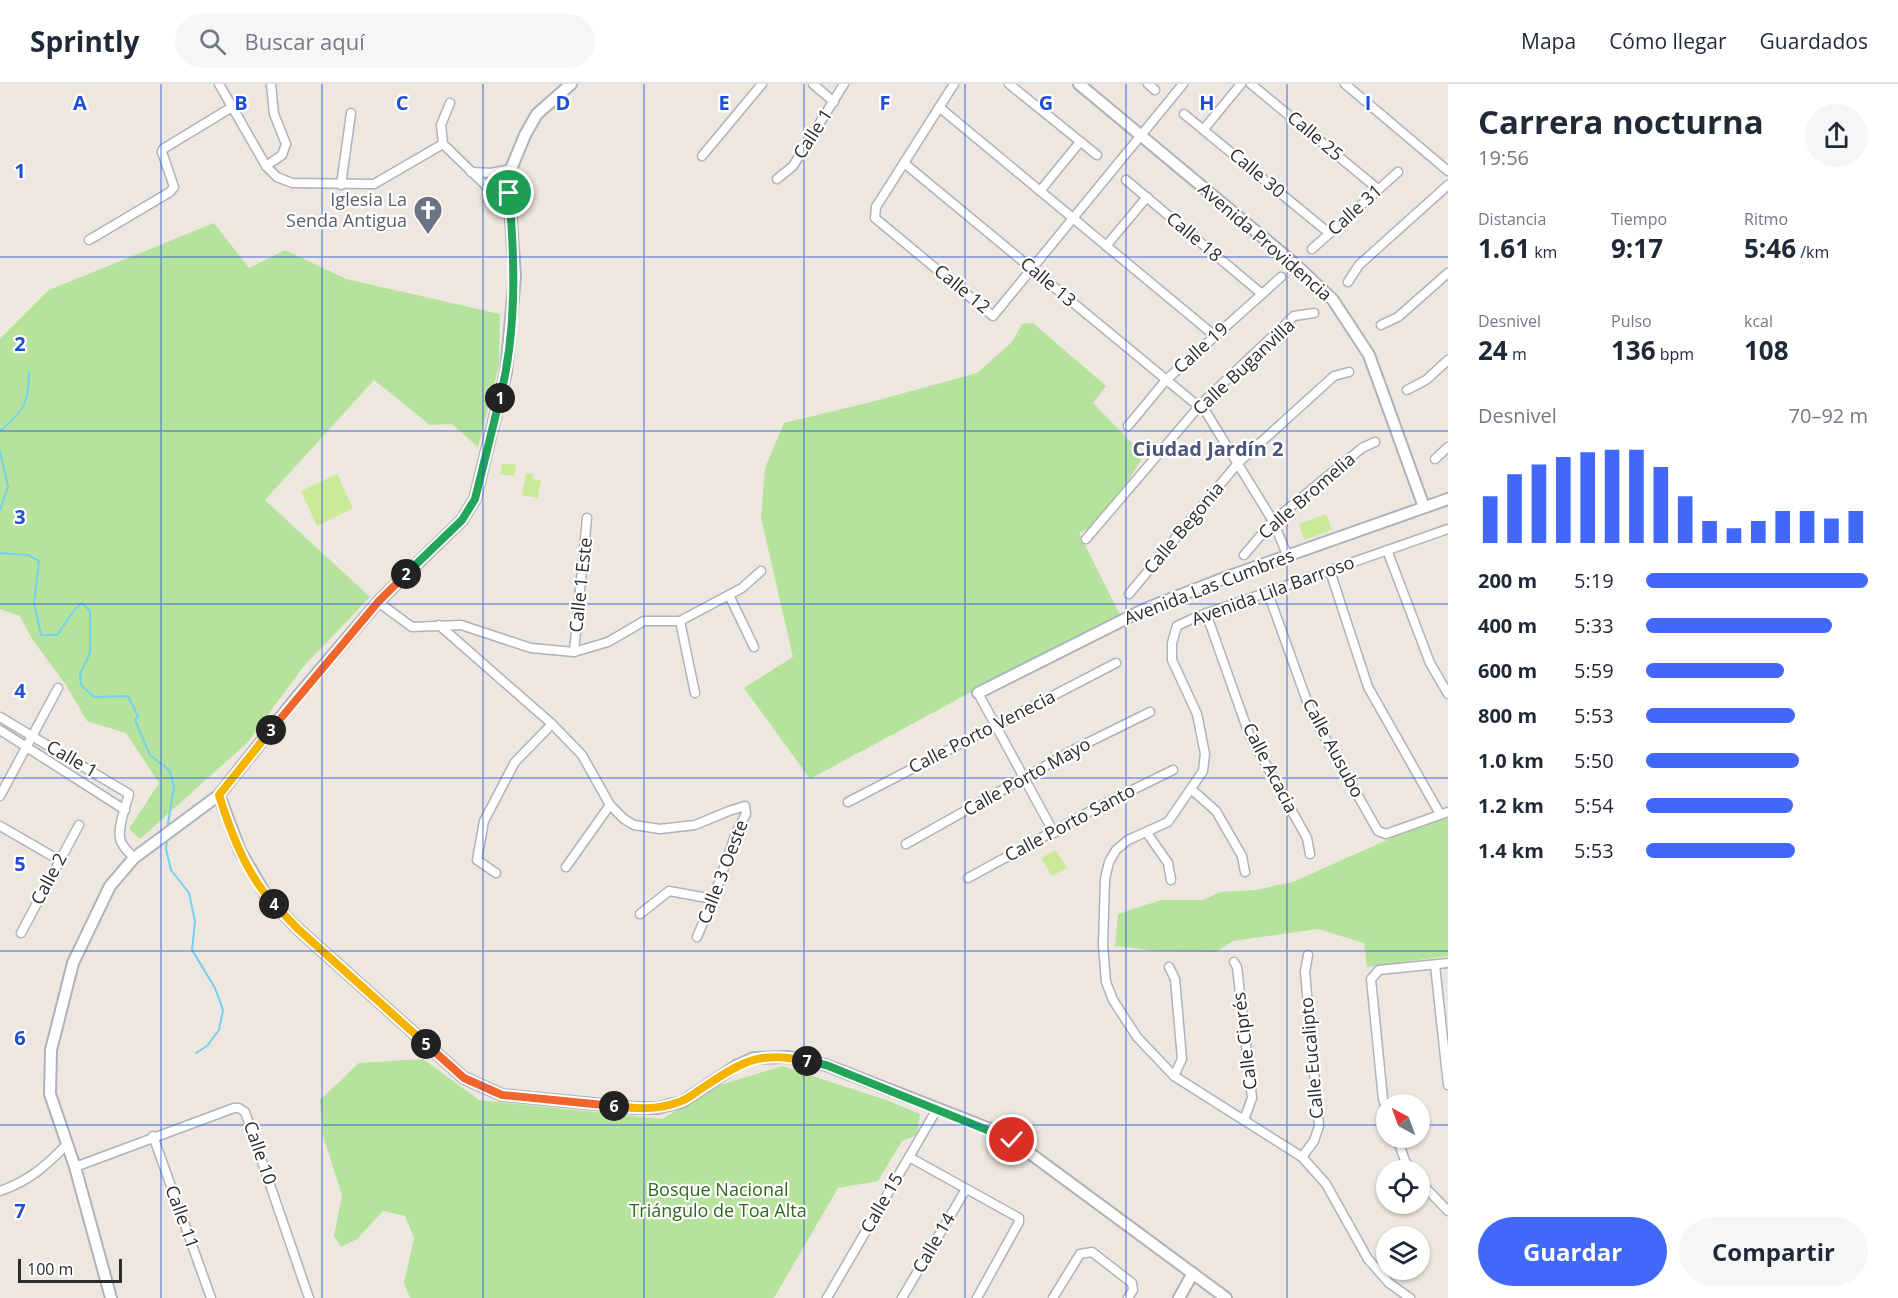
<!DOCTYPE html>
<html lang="es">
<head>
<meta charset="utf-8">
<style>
  body { margin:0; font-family:"Open Sans",sans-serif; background:#f6f6f7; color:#1f2937; height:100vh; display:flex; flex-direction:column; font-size:22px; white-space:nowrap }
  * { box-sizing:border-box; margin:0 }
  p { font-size:20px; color:#747a83 }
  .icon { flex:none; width:33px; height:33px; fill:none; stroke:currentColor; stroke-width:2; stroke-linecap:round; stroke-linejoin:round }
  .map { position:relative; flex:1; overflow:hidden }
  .sheet { display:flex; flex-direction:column; background:#fff; width:450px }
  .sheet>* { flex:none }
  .needle { width:39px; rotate:319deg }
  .fabs { position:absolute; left:1376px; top:1010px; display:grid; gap:12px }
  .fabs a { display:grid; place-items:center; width:54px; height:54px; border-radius:50%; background:#fff; box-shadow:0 2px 4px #0004; font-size:30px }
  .scale { position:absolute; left:18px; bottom:15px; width:104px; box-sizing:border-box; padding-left:6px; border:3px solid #2c2c2c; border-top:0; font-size:16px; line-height:21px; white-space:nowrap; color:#2c2c2c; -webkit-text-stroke:4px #fff; paint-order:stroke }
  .pin { position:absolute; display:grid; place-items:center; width:51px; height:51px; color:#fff; margin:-26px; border:3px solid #fff; border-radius:50%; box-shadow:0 2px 6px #0007 }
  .km { position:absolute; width:30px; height:30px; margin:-15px; border-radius:50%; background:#222; color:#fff; font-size:16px; line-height:30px; text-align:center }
  .round { display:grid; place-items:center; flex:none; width:63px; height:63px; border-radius:32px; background:#f6f6f7 }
  .headline { display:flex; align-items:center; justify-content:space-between; height:102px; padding:0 30px }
  h1 { font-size:33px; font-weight:700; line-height:45px }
  .figures { display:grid; grid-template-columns:repeat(3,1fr); gap:9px; height:102px; padding:6px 30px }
  .figures div { display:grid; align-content:center }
  .figures b { font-size:26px; font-weight:700 }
  .figures small { font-size:16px; font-weight:400 }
  .figures p { font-size:16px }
  .chart { height:168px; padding:12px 30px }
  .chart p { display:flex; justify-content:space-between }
  .chart svg { width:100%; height:108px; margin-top:6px; stroke:#4168f8; stroke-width:6 }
  .cta { display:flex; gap:12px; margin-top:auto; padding:12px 30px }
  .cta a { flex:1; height:69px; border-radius:36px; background:#4168f8; color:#fff; font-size:24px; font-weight:700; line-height:69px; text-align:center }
  .cta a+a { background:#f6f6f7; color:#1f2937 }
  ul { padding:0 30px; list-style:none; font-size:20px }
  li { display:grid; grid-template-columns:96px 72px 1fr; align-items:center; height:45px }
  li i { height:15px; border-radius:8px; background:#4168f8 }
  header { display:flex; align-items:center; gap:36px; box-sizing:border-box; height:84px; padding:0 30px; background:#fff; border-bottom:2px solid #e0e1e3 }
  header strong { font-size:28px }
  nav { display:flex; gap:33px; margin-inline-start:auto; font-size:21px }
  .search { width:420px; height:54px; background:#f6f6f7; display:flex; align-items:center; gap:15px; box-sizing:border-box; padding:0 21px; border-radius:33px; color:#747a83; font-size:22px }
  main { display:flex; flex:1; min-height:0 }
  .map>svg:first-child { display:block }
  .green { fill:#b6e39c }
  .pitch { fill:#caea98 }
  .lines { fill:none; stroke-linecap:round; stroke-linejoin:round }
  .stream { stroke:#74d1ee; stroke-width:2 }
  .minor-casing { stroke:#afb2bc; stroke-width:11 }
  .tertiary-casing { stroke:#afb2bc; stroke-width:14 }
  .minor { stroke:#fff; stroke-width:8 }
  .tertiary { stroke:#fff; stroke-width:10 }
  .split-1-casing { stroke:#fff; stroke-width:12 }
  .split-2-casing { stroke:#fff; stroke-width:12 }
  .split-3-casing { stroke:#fff; stroke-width:12 }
  .split-4-casing { stroke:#fff; stroke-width:12 }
  .split-5-casing { stroke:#fff; stroke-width:12 }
  .split-6-casing { stroke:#fff; stroke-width:12 }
  .split-7-casing { stroke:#fff; stroke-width:12 }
  .split-8-casing { stroke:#fff; stroke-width:12 }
  .split-1 { stroke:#22a559; stroke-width:8 }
  .split-2 { stroke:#22a559; stroke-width:8 }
  .split-3 { stroke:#f0652b; stroke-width:8 }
  .split-4 { stroke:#f5b400; stroke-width:8 }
  .split-5 { stroke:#f5b400; stroke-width:8 }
  .split-6 { stroke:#f0652b; stroke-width:8 }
  .split-7 { stroke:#f5b400; stroke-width:8 }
  .split-8 { stroke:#22a559; stroke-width:8 }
  .grid { fill:none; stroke:#1d4ed8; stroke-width:1.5; stroke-opacity:0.55 }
  .labels { text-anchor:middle; stroke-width:4.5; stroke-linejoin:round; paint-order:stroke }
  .street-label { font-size:18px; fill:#2c2c2c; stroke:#fff }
  .worship-label { font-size:18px; fill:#5b616d; stroke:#fff; text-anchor:end }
  .park-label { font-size:18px; fill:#2e6a1b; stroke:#fff }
  .neighbourhood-label { font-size:20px; font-weight:bold; fill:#4c567d; stroke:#fff }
  .grid-label { font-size:20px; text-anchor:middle; font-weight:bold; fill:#1d4ed8; stroke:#fff; stroke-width:4.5; stroke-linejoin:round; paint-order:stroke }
</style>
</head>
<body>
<header>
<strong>Sprintly</strong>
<div class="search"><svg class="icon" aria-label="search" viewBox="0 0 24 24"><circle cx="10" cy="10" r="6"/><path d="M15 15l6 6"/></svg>Buscar aquí</div>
<nav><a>Mapa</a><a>Cómo llegar</a><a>Guardados</a></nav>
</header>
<main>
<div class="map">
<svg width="1448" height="1214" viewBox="0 0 1448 1214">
  <rect width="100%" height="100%" fill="#eee7df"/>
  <g class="green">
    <path d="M214 139 249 184 285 166 346 195 500 230 499 281 478 363 452 340 430 341 374 296 265 416 370 513 304 582 247 659 140 755 129 745 159 699 126 649 87 637 66 601 32 555 20 532 0 525V255L49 206Z"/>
    <path d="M1033 239 1106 302 1093 319 1144 371 1104 437 1079 449 1120 531 975 606 810 695 744 604 793 573 761 434 765 384 784 339 875 317 977 289 1012 258 1022 240Z"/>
    <path d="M1448 733V872L1367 883 1364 859 1318 845 1233 857 1216 868 1158 867 1115 862 1118 830 1161 816H1203L1220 808 1255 806 1293 798 1400 750Z"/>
    <path d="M423 975 479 1016 662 1035 717 1002 782 982 889 1017 920 1030 917 1051 902 1057 878 1097 838 1104 774 1214H410L404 1199 414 1154 405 1132 383 1127 357 1155 341 1163 334 1152 342 1111 323 1052 320 1016 359 979Z"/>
  </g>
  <g class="pitch">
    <path d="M502 379 516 381 514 392 500 390Z"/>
    <path d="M526 389 533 390 532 395 541 396 538 414 522 411Z"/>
    <path d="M337 390 353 424 317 442 301 407Z"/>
    <path d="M1326 430 1332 446 1304 456 1299 440Z"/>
    <path d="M1056 766 1067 784 1052 792 1041 774Z"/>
  </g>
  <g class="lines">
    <g class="stream">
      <path d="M0 347C24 326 29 320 29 288"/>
      <path d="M0 367 8 403 0 426"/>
      <path d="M0 469 28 471 39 477 34 519 41 551H57C66 540 70 528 82 519L90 527V569L80 590 81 601 94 613 128 612 138 632 135 636 150 671 170 687 174 703 167 746"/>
      <path d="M167 754 166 765 171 786 189 809 195 837 192 866 215 904 223 926 219 946 207 962 196 969"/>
    </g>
    <g class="minor-casing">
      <g id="minor">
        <path d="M219 0 266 82 277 93 292 99 374 100 443 60"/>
        <path d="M813 0 834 18"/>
        <path d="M954 0 876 123 875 134 993 232 1183 0"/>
        <path d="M1009 0 1097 71"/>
        <path d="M1148 0 1155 6"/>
        <path d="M1251 0 1378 105"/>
        <path d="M1345 0 1448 87"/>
        <path d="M450 19 441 41 443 60 511 126"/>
        <path d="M939 23 1215 252"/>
        <path d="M1184 30 1329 149"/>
        <path d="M1204 45 1241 0"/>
        <path d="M702 72 762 0"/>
        <path d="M904 79 1192 317"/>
        <path d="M266 82 282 71 286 60 274 30 271 0"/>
        <path d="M471 88 491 89 511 85"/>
        <path d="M777 95 793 82 844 0"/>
        <path d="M1126 96 1262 210"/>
        <path d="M341 101 351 29"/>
        <path d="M1040 107 1080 58"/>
        <path d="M89 156 170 108 174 103 162 68 163 65 232 23"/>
        <path d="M1106 162 1147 113"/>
        <path d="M1312 165 1398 88"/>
        <path d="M1348 198 1359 181 1448 101"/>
        <path d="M1381 241 1398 233 1448 189"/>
        <path d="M1407 306 1426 296 1448 276"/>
        <path d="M1201 320 1273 437 1288 473"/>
        <path d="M1128 342 1166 296 1281 193"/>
        <path d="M1435 375 1448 363"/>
        <path d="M1086 455 1201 320 1294 232 1314 229"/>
        <path d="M1387 466 1430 579 1448 610"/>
        <path d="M1244 471 1273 437 1362 364 1375 358"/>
        <path d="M1330 487 1368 603 1440 730"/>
        <path d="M1268 509 1312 631 1378 747 1386 750 1448 728"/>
        <path d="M1129 510 1238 379 1334 292 1349 288"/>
        <path d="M729 511 754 563"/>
        <path d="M378 518 412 543 461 541 531 564 574 568 608 558 644 537H680L742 504 761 487"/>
        <path d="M1206 529 1249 650 1307 754 1310 770"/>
        <path d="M680 537 695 609"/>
        <path d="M439 541 552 640 582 671 610 721 624 735 634 741 660 745 695 741 729 727 745 722 746 730 736 749 713 815 697 853"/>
        <path d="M574 568 587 434"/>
        <path d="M978 609 1054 749"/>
        <path d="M0 633 129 710C126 722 118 740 120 754 121 762 129 768 134 774"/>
        <path d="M0 646 125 726"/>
        <path d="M1191 705 1216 727 1242 772 1245 788"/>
        <path d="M0 712 58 604"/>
        <path d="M848 718 1116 579"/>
        <path d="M0 742 59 776"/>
        <path d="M1147 749 1168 779 1171 796"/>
        <path d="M906 760 1077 664 1150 628"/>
        <path d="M566 783 610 721"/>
        <path d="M496 789 477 776 484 737 515 678 552 640"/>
        <path d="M968 794 1096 724 1173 686"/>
        <path d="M640 830 669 807 713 815"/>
        <path d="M21 849 79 741"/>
        <path d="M1234 878 1237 883 1252 1014 1244 1036"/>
        <path d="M1435 881 1448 1001"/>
        <path d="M1169 883 1175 895 1182 975 1174 992"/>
        <path d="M1386 1024 1383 1015 1371 895 1379 886 1448 879"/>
        <path d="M153 1052 211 1214"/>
        <path d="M1397 1053 1405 1077 1412 1086"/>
        <path d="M909 1073 1019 1134V1138L977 1214"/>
        <path d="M1302 1073 1314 1057 1319 1042 1305 888 1308 871"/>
        <path d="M75 1083 234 1024H239L245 1028 309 1214"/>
        <path d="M1419 1097 1448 1127"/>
        <path d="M0 1107C29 1097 46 1082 67 1060"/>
        <path d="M827 1214 937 1025"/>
        <path d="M902 1214 966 1105"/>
        <path d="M1053 1214 1080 1170 1092 1168 1132 1199 1133 1206 1128 1214"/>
        <path d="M1410 1214 1389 1199 1368 1175 1326 1100 1302 1073 1174 992 1137 953 1113 916 1106 898 1103 861 1105 795 1109 778 1116 766 1128 756 1168 738 1203 687 1205 670 1197 630 1172 576V559L1177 542 1196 533 1448 445"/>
      </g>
    </g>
    <g class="tertiary-casing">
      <g id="tertiary">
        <path d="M1079 0 1295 180 1333 216 1369 271 1424 423"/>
        <path d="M978 609 1145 525 1227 493 1448 415"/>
        <path d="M219 711 240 767 267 813 298 845 464 994 502 1011 635 1024H657L682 1018 736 982 754 974 788 973 826 981 995 1047 1012 1056 1226 1214"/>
        <path d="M111 1214 75 1083 50 1010 51 966 73 879 110 802 134 774 219 711 296 614 378 518 462 436 475 415 506 288 515 192 509 109 511 85 525 51 537 30 571 0"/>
        <path d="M1179 1214 1193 1189"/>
      </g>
    </g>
    <use href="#minor" class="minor"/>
    <use href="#tertiary" class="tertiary"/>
  </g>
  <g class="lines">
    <g class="split-1-casing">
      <path id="split-1" d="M500 314C517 247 515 177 509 109"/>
    </g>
    <g class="split-2-casing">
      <path id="split-2" d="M406 490 462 436 475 415 500 314"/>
    </g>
    <g class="split-3-casing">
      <path id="split-3" d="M271 646 378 518 406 490"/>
    </g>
    <g class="split-4-casing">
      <path id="split-4" d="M271 646 219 711C230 747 247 792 274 820"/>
    </g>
    <g class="split-5-casing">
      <path id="split-5" d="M274 820 298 845 426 960"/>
    </g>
    <g class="split-6-casing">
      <path id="split-6" d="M426 960 464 994 502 1011 614 1022"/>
    </g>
    <g class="split-7-casing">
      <path id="split-7" d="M614 1022C637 1025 658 1026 679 1018 689 1015 698 1006 707 1001 744 976 762 967 807 977"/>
    </g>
    <g class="split-8-casing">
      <path id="split-8" d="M807 977 826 981 1012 1056"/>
    </g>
    <use href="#split-1" class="split-1"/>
    <use href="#split-2" class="split-2"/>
    <use href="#split-3" class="split-3"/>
    <use href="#split-4" class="split-4"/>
    <use href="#split-5" class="split-5"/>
    <use href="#split-6" class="split-6"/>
    <use href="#split-7" class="split-7"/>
    <use href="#split-8" class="split-8"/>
  </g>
  <path class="grid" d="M161 0V1214M322 0V1214M483 0V1214M644 0V1214M804 0V1214M965 0V1214M1126 0V1214M1287 0V1214M0 173H1448M0 347H1448M0 520H1448M0 694H1448M0 867H1448M0 1041H1386M1419 1041H1448"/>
  <defs>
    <g id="church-pin" transform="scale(1.5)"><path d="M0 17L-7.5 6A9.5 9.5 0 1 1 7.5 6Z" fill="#6b7280" stroke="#fff"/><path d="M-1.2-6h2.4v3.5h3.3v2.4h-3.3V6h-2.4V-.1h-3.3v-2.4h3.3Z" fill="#fff"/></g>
  </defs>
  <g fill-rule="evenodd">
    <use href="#church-pin" x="428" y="126"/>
  </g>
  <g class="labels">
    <g class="street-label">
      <text transform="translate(813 50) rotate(-57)" y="6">Calle 1</text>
      <text transform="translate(1315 52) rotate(40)" y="6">Calle 25</text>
      <text transform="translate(1257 89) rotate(40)" y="6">Calle 30</text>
      <text transform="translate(1355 126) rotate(-42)" y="6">Calle 31</text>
      <text transform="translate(1194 153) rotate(40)" y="6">Calle 18</text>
      <text transform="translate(1265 158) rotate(41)" y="6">Avenida Providencia</text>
      <text transform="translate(1048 198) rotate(40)" y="6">Calle 13</text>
      <text transform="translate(962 205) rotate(39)" y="6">Calle 12</text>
      <text transform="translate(1201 264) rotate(-42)" y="6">Calle 19</text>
      <text transform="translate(1244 283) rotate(-43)" y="6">Calle Buganvilla</text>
      <text transform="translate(1307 412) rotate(-41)" y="6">Calle Bromelia</text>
      <text transform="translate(1184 444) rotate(-50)" y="6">Calle Begonia</text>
      <text transform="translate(581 501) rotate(-84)" y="6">Calle 1 Este</text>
      <text transform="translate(1209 503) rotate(-21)" y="6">Avenida Las Cumbres</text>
      <text transform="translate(1273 507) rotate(-20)" y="6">Avenida Lila Barroso</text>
      <text transform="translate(982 648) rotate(-27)" y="6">Calle Porto Venecia</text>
      <text transform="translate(1333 664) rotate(62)" y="6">Calle Ausubo</text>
      <text transform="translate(72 675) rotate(30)" y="6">Calle 1</text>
      <text transform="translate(1270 684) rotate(63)" y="6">Calle Acacia</text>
      <text transform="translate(1027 693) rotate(-29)" y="6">Calle Porto Mayo</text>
      <text transform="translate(1070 739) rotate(-28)" y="6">Calle Porto Santo</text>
      <text transform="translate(723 788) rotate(-69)" y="6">Calle 3 Oeste</text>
      <text transform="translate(49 795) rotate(-62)" y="6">Calle 2</text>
      <text transform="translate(1245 957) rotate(-97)" y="6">Calle Ciprés</text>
      <text transform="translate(1312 974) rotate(-95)" y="6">Calle Eucalipto</text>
      <text transform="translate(260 1069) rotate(71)" y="6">Calle 10</text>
      <text transform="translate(882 1119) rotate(-60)" y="6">Calle 15</text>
      <text transform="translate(182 1133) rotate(70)" y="6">Calle 11</text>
      <text transform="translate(934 1159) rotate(-60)" y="6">Calle 14</text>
    </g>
    <g class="worship-label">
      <text x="407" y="122">Iglesia La<tspan x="407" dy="21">Senda Antigua</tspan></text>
    </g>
    <g class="park-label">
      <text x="718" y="1112">Bosque Nacional<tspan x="718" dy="21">Triángulo de Toa Alta</tspan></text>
    </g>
    <g class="neighbourhood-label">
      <text x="1208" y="372">Ciudad Jardín 2</text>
    </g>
  </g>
  <g class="grid-label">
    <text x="80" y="26">A</text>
    <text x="241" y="26">B</text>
    <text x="402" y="26">C</text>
    <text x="563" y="26">D</text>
    <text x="724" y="26">E</text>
    <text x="885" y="26">F</text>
    <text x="1046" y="26">G</text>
    <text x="1207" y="26">H</text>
    <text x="1368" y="26">I</text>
    <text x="20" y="94">1</text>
    <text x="20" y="267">2</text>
    <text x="20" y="440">3</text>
    <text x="20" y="614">4</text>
    <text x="20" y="787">5</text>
    <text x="20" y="961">6</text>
    <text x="20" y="1134">7</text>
  </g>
</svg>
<div class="fabs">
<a><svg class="needle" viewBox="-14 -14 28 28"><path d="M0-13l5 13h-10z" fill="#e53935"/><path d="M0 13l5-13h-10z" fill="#747a83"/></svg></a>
<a><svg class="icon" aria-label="locate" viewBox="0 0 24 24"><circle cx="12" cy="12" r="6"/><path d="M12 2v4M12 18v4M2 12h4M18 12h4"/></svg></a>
<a><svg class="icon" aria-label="layers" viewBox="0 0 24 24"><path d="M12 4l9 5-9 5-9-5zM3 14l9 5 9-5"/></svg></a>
</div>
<div class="scale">100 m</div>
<div class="pin" style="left:509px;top:109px;background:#1e9e55"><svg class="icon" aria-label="arrive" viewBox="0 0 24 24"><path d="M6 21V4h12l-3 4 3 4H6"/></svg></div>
<div class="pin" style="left:1012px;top:1056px;background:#d93025"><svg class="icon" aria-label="check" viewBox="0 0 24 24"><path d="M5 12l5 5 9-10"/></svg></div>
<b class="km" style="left:500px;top:314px">1</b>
<b class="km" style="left:406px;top:490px">2</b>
<b class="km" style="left:271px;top:646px">3</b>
<b class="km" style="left:274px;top:820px">4</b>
<b class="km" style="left:426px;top:960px">5</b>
<b class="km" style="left:614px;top:1022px">6</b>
<b class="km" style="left:807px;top:977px">7</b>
</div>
<section class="sheet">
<div class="headline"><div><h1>Carrera nocturna</h1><p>19:56</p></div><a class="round"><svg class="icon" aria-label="share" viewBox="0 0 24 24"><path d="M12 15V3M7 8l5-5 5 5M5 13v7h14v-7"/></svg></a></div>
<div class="figures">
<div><p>Distancia</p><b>1.61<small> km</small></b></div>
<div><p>Tiempo</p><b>9:17</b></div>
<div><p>Ritmo</p><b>5:46<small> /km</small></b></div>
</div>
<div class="figures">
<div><p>Desnivel</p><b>24<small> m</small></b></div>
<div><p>Pulso</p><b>136<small> bpm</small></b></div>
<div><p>kcal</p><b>108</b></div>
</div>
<div class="chart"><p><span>Desnivel</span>70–92 m</p>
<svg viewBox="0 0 160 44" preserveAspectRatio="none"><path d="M5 44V25M15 44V16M25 44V12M35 44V9M45 44V7M55 44V6M65 44V6M75 44V13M85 44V25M95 44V35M105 44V38M115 44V35M125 44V31M135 44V31M145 44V34M155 44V31"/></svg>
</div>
<ul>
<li><b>200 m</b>5:19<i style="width:100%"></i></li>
<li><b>400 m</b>5:33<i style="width:84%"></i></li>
<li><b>600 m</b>5:59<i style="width:62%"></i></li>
<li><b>800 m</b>5:53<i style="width:67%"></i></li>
<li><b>1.0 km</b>5:50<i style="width:69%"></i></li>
<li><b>1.2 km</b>5:54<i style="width:66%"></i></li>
<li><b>1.4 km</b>5:53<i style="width:67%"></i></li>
</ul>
<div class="cta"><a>Guardar</a><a>Compartir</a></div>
</section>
</main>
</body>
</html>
